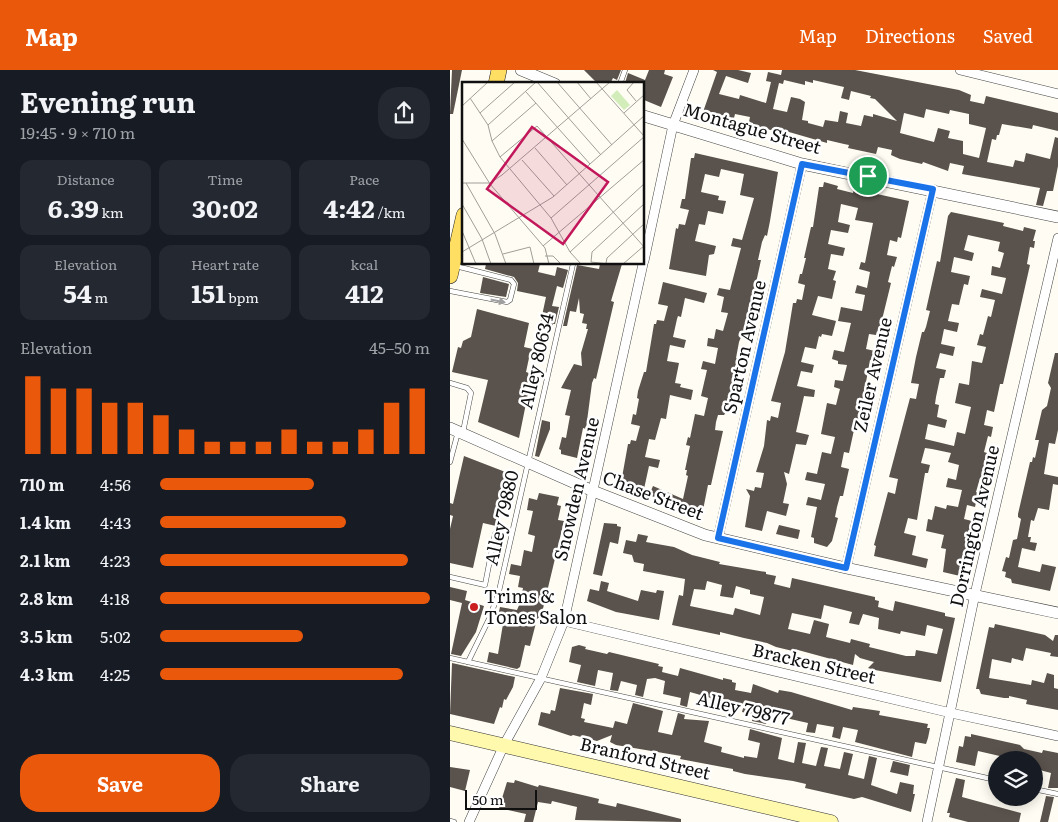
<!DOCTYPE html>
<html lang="en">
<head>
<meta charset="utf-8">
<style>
  body { margin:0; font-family:Literata,serif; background:#242831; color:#f1f3f6; height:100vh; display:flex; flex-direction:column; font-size:19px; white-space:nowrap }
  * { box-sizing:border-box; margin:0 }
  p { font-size:16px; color:#9ea1a6 }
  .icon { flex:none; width:28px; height:28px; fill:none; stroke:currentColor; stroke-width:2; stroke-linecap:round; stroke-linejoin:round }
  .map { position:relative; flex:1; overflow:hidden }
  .panel { display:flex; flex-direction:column; background:#171b24; width:450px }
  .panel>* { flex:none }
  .tools { position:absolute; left:538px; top:681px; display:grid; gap:10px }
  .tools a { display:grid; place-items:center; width:55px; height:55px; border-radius:50%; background:#171b24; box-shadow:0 2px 12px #0003; font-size:25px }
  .scale { position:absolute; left:15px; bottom:12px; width:72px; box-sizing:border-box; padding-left:5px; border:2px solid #101010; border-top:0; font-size:14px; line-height:18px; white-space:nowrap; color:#101010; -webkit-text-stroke:4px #fff; paint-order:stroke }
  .pin { position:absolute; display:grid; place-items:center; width:42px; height:42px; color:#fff; margin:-21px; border:2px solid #fff; border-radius:50%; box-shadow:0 1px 5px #0007 }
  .round { display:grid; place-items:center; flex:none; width:52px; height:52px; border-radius:20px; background:#242831 }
  .head { display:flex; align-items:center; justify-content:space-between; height:85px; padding:0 20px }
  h1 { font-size:28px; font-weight:700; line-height:38px }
  .figures { display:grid; grid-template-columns:repeat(3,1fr); gap:8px; height:85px; padding:5px 20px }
  .figures div { display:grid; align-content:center; border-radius:12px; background:#242831; text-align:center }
  .figures b { font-size:25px; font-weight:700 }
  .figures small { font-size:14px; font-weight:400 }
  .figures p { font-size:14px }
  .chart { height:140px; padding:10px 20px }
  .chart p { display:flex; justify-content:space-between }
  .chart svg { width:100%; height:90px; margin-top:5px; stroke:#ea580c; stroke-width:6 }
  .action { display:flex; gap:10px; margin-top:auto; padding:10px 20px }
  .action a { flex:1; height:58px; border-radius:20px; background:#ea580c; color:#fff; font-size:20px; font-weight:700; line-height:58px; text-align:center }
  .action a+a { background:#242831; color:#f1f3f6 }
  ul { padding:0 20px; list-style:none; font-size:16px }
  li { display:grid; grid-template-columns:80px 60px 1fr; align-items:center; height:38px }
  li i { height:12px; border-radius:6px; background:#ea580c }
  header { display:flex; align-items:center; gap:30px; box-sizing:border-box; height:70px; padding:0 25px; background:#ea580c; color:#fff }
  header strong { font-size:24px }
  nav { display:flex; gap:28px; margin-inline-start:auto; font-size:18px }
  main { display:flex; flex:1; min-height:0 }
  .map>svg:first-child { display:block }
  .building { fill:#5a524c; fill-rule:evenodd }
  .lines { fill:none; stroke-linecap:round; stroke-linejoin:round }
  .service-casing { stroke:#434343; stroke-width:5.5 }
  .minor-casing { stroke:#434343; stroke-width:10 }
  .tertiary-casing { stroke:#434343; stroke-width:12 }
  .secondary-casing { stroke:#323232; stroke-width:15 }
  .primary-casing { stroke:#212121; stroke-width:16 }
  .service { stroke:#fff; stroke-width:4.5 }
  .minor { stroke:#fff; stroke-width:9 }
  .tertiary { stroke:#fff; stroke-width:11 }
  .secondary { stroke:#fff9ae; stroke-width:14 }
  .primary { stroke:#ffdf63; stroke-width:15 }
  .oneway { fill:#9f9f9f }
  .route-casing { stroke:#fff; stroke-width:10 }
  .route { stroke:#1a73e8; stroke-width:6 }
  .poi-dot { fill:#ca1e20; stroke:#fff; stroke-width:2 }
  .labels { text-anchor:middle; stroke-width:5; stroke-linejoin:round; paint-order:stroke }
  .street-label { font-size:18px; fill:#101010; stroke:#fff }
  .poi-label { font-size:18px; fill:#101010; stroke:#fff; text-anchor:start }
  .inset-road { fill:none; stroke:#9f9e98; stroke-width:1 }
  .view { fill:#c2185b; fill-opacity:0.15; stroke:#c2185b; stroke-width:2.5 }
  .inset-edge { fill:none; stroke:#101010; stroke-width:2.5 }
</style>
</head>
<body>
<header>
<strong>Map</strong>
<nav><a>Map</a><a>Directions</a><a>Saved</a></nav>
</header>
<main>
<section class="panel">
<div class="head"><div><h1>Evening run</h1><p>19:45 · 9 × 710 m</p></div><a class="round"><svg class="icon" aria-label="share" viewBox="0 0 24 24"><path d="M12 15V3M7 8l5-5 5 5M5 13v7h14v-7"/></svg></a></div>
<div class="figures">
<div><p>Distance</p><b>6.39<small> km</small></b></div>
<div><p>Time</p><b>30:02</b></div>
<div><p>Pace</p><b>4:42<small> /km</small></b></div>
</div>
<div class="figures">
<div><p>Elevation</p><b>54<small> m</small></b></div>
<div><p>Heart rate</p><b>151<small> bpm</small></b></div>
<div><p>kcal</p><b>412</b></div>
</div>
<div class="chart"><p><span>Elevation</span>45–50 m</p>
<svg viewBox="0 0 160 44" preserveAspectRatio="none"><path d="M5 44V6M15 44V12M25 44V12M35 44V19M45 44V19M55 44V25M65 44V32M75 44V38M85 44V38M95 44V38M105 44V32M115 44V38M125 44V38M135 44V32M145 44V19M155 44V12"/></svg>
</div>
<ul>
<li><b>710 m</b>4:56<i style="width:57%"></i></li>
<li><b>1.4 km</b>4:43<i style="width:69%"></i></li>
<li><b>2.1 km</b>4:23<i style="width:92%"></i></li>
<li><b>2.8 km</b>4:18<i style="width:100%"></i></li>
<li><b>3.5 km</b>5:02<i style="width:53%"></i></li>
<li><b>4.3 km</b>4:25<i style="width:90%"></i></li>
</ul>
<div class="action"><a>Save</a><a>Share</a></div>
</section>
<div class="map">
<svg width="608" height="752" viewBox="0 0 608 752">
  <rect width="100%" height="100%" fill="#fffdf3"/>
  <g class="building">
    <path d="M2 0H12L3 44H0Z"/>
    <path d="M134 0H171L167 10 163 8 160 14H155V11H145Z"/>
    <path d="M199 0H215L214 4 223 7 211 37 194 30V14L175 13 178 3 195 10Z"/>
    <path d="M263 0H288L301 3 298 13 276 6 269 24 289 29 290 25 316 33 321 12 316 11 318 2 331 5 332 0H405L509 20 521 25 520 31 534 34 536 26 608 43V61L583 55 582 59 552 54 549 65H547L546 70 542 69 537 92 563 97 565 90 574 92 576 83 600 89 605 67 608 68V96L603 121H597L593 136 586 135 590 118 512 104 514 96 500 93 498 101 473 92 472 94 450 89 441 85 442 80 428 77 426 84 398 78 399 75 394 74 377 70V73L339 62 328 60V62L309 57 302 61 303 53 299 52 300 47 285 44 283 52 265 48 253 42 267 2ZM334 10 355 15V11L363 13V10L394 17 391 28 399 30 401 21 421 26 420 28 425 29 447 51 423 44V47L414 45 411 56 396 53 398 43 390 41 388 52 375 50 373 57 358 53V51L352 50 355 32 350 29 341 27 337 42 323 39 329 13 333 14ZM476 39 499 44 500 40 519 44V54L536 58 529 88 513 84V71L498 68 500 61 488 58 484 72 450 63 454 43 474 48Z"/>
    <path d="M245 83 328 102 320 151 317 166 315 165 312 172 308 190H311L295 263 293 262 289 272 286 288 288 289 277 341 274 345H268L266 352 265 360 273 361 261 415H258L253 440 249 444 237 440 238 436 221 434 199 425 203 416 233 429 238 406 236 405 237 400H235L240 376 236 375 238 367 240 368 245 344 254 346 258 328 251 326 257 300 251 299 253 291 265 294 268 278 257 276 258 268 264 269 266 259 273 261 278 243 271 242 274 227 267 225 269 218 280 220 291 178 281 176 283 168 292 170 304 128 290 125 294 104 271 99 269 107 255 104 251 122 269 126 268 130 276 131 273 144 258 141 255 155 249 154 245 171 266 176 264 184 259 185 256 206 219 199 226 158 228 159 229 154 235 155 239 140 230 138 232 129H235L241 88H244Z"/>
    <path d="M374 112 388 116 387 119 403 123 404 119 459 131 451 168 448 167 447 172 440 170 437 185 447 187 444 197 442 196 438 212 441 213 429 262 427 261 426 265 419 264 416 279 425 281 423 291 420 290 408 356H406L404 360 399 383 394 382 391 397 399 399 393 426H390L387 437 385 447 388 448 382 471 377 477 364 473V468L361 467 367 437 356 435 358 427 371 430 375 414 355 410 357 402 367 404 372 382 381 384 385 367 371 364 377 333 386 335 390 319 384 317 385 310 393 311 397 295 388 294V291L382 289 384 280 394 282 401 253 388 251 391 237 412 241 415 225 405 223 407 215 417 218 420 202 409 199 411 192 415 193 423 153 405 150 408 138 391 134 388 152 400 155 398 163 381 160 378 174 395 178 393 186 381 184 378 199 386 201 383 210 386 211 382 229 368 226 362 245 386 251 382 266 372 264 371 267 369 266 366 279 355 277 351 292 364 295 362 303 351 301 347 316 365 320 364 327 354 326 346 362 359 365 356 375 346 374 339 404 334 402 337 414 333 433 339 434 336 446 317 441 312 461 295 457 300 426 296 419 304 421 305 417 311 418 314 403 306 402 314 376 317 350 320 351 321 346 328 348 331 333 321 331 335 282 343 233H346L347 229 352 230 355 215 348 213 350 204H352L356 188H354L361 157H363L369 117H373Z"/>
    <path d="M501 142 554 153 553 156 573 161 574 157 586 160 583 171H585L584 178 580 177 577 194 580 195 553 314H550L544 342 537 340 534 355 543 357 541 367 538 366 534 382 537 383 532 408H530L526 422 528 423 525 437 517 435 514 449 522 451 510 506 493 502 496 479 491 478 494 465 476 461 478 449 482 450 485 436 496 439 497 435 508 437 512 420 496 417 498 408 506 410 509 395 498 392 501 383 482 379 475 378 471 393 480 395 478 403H475L467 450 458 448 454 463 466 466 462 485 478 489 476 498 424 486 426 476 424 475 438 422 445 424 448 409 439 407 460 328 466 329 469 314 461 313 466 287 472 262H474L476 257 480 241 476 240 487 191 490 192 498 146ZM518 165 550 172 548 181 554 183 550 198 542 196 541 205 556 208 552 224 532 219 530 227 545 230 541 247 538 246 533 265 530 264 527 275 536 277 532 293 522 291 519 315 509 313 505 333 521 337 515 364 507 362 504 376 475 369 478 354 495 358 497 350 487 347 489 335 485 334 486 327 490 308H494L496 300 486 298 490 283 503 286 505 277 491 274 494 259 507 262 509 253 498 251 502 234 509 235 514 214 518 215 520 206 501 202 504 187 522 191 524 183 514 180Z"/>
    <path d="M36 194H90L88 202 105 206 107 197 118 200 113 218 107 216 102 236 109 237 105 254H103L102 257 90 255 96 227 67 221 68 213 64 207 35 199Z"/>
    <path d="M150 194H172L161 231 164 232 146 309 144 308 142 313 137 351 136 359 133 358 127 388 111 384V380L109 379 112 367 116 368 120 346 115 345 121 320 111 318 124 294 132 296 131 283 138 259H136L137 254 132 253 134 244 130 243 129 228 126 242 120 241 117 256H113L127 195 149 199Z"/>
    <path d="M33 207 59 214 56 227 30 223Z"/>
    <path d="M213 212 257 223 254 233 235 228 231 247 228 246 227 249 223 267 236 270 234 278 220 275 217 291 229 293 225 313 231 314 230 317 243 320 241 330 220 325 216 349 211 348 205 370 199 369 195 387 210 390 208 398 199 396 194 419 171 413 178 374H180L181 370 186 371 190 356 181 354 183 344 186 345 189 329 187 328 188 321 194 302H196L204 254H206L207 250 214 251 218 236 208 234Z"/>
    <path d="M27 239 79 253 74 277 96 282 94 291 79 288 76 302 82 304 69 368 28 352 38 310 2 302 8 277 11 278 13 271 21 267Z"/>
    <path d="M605 283H608V360L605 374 599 373 594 404 608 407V415L603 414 599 440 588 438 584 451 581 450 578 467H581L580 472 587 473 585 481 572 478 568 497 590 502 592 494 606 497 600 521 562 513 561 509 555 507 556 502 552 501 556 487 559 488 563 470 567 469 571 449 568 447V444L580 392H582L583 387 585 388 589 370H585L592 340 597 336 601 318 598 313Z"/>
    <path d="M92 350 100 352V359L89 387 85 386Z"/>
    <path d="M14 386 58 403 46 456 33 453 23 498 0 493V459L3 446 0 445V433L3 434Z"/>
    <path d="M89 423 109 427 107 435 111 436 108 450 114 451 91 547 87 549 80 576 75 575 70 597 67 599 37 592 39 582 48 584 54 548 48 546 50 537 67 540 70 533 73 518 68 517 70 506 59 504 61 494 71 496 74 480 82 482 85 466 78 464 83 441 77 440 79 428 87 430Z"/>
    <path d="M154 453 167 454V456L171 457 168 474 160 472 152 506 143 504Z"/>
    <path d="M329 455 350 460 348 469 326 464Z"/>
    <path d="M188 464 198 466 196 472 224 477 242 485 270 492 269 494 316 502V504L326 506 324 514 340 518 342 508 425 527V530L429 531 428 537 443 541 445 531 495 543V546L505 548 491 612 425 600 418 598 424 592 410 588 405 584 403 595 348 580 347 582 326 577 317 573 294 568 270 562V565L222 555 229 525 233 526 235 509 193 501 194 494 184 492 182 485 173 483 176 470 186 472ZM257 511 272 515 270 526 283 528 286 516 300 520V524L314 527 310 545 285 538 283 545 240 536 244 519 255 520ZM374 535 402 542 399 553 409 555 413 544 429 548 428 559 450 564 451 561 475 566 477 555 493 559 487 584 466 580 465 586H456L419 577 420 574 401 569 400 573 376 567 379 554 364 550 360 564 338 559 342 543 371 549Z"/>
    <path d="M151 511 159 513 157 521 188 531 191 520 206 523 207 520 214 521 209 550 166 542 137 531 140 519 149 521Z"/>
    <path d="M0 517 17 521 15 530 34 536 26 562 11 586 1 584 12 533 0 530Z"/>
    <path d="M545 554 595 565 603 571 605 565H608V587L600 586 601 583 576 578 573 591 562 588 561 593 542 589 539 608 581 615 582 610 594 613 597 603 604 605V618L608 619V640L576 634 577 630 559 626V628H554L531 624 529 619H526L539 557 544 558Z"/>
    <path d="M129 575 136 577 135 579 157 584 159 582 209 594 208 596 213 597 212 602 228 606 230 598 273 610V608L282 610V612L286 613 285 620 301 623 303 614 328 623 329 620 341 622 402 640 403 637 430 641 429 645 478 654 477 658H480L478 668 476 674 465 672 462 687 405 672 408 660 393 657 390 669 382 667 384 657 367 654 365 663 356 662 358 653 318 644 316 654 302 651 303 645 292 642 294 635 270 628 267 641 259 639 261 628 240 622 237 637 230 635 231 628 213 624 215 611 205 608 197 609 193 627 185 625 187 615 171 611 168 621 160 620 163 603 148 600 145 616 127 612 131 595 119 592 122 577Z"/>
    <path d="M2 593 65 607 63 617 56 630 54 629 52 638 50 637 44 654 0 644Z"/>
    <path d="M110 618 143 624 141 635 134 633 131 648 135 649 134 652 163 658 165 651 177 654 183 633 213 641 208 662 222 665 228 643 235 645 234 649 259 651 254 672 272 677 271 682 294 688V686L307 688 310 673 298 670 300 659 332 668 328 689 344 693 348 672 356 673 352 693 366 696 371 677 378 678 374 696 390 699 394 682 403 684 398 705 414 709 419 686 427 688 421 715 447 724 450 712 464 715 463 724H465L461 742 412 727 404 729 355 718 356 714 343 711 295 704 283 701V699L230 689 231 686 166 675 160 672 162 665 147 671 123 665 121 666 88 655 91 642 100 644 101 640 105 641Z"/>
    <path d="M521 664 570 675 574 679 592 683 593 680 608 683V718H598L601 703 586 699 587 692 584 690H567L528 681 525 696 506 692 509 676 513 677 515 666 521 667Z"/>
    <path d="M443 691 460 695 458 706 440 702Z"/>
    <path d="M0 697 20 700 15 721 0 717Z"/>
    <path d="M506 708 515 710 512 727 571 743 569 752H518L499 747 500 743H497Z"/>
    <path d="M65 710 88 717 89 715 141 727 149 729 148 733 166 737 167 733 196 740 231 749V752L125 750 127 737 102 731 101 734 88 732 83 752H74L76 744 49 738 57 712 64 713Z"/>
    <path d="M596 726 604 727 598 752H590Z"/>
  </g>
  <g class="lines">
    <g class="service-casing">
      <g id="service">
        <path d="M170 14 175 0"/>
        <path d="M0 221 57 232 60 230 64 214 61 210 6 196"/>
        <path d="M0 313 17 318 21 323 13 362"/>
        <path d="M0 392 8 362"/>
        <path d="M0 507 35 515 45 464"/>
        <path d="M0 588 546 710"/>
        <path d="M18 592 40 547 49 521 123 194"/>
        <path d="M584 719 608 724"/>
        <path d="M0 751 4 752"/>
      </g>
    </g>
    <g class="minor-casing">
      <g id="minor">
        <path d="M510 0 608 24"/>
        <path d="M194 191 223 55 244 0"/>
        <path d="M268 468 352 94"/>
        <path d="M396 498 483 119"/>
        <path d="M114 551 501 643 608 666"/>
        <path d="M19 752 54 675 91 608 114 551 193 194"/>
        <path d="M477 752 525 524 608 168"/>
      </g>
    </g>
    <g class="tertiary-casing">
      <g id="tertiary">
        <path d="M71 0 105 14"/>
        <path d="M194 46 352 94 608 147"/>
        <path d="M0 358 143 421 255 465 396 498 608 543"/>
      </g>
    </g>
    <g class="secondary-casing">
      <path id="secondary" d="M0 663 381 752"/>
    </g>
    <g class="primary-casing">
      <g id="primary">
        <path d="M46 14 49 0"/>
        <path d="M0 206 14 145"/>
      </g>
    </g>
    <use href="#service" class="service"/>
    <use href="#minor" class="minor"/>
    <use href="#tertiary" class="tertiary"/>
    <use href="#secondary" class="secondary"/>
    <use href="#primary" class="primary"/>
  </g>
  <defs><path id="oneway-solid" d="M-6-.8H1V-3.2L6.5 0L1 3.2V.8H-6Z" transform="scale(1.25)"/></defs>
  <use class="oneway" href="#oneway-solid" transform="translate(48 231) rotate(11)"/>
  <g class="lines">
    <g class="route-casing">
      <path id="route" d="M352 94 483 119 396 498 268 468Z"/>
    </g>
    <use href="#route" class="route"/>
  </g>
  <circle class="poi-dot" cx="24" cy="537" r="5"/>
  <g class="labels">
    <g class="street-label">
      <text transform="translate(302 59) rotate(16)" y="6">Montague Street</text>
      <text transform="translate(295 277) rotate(-77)" y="6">Sparton Avenue</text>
      <text transform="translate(87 291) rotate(-77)" y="6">Alley 80634</text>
      <text transform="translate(423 305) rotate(-77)" y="6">Zeiler Avenue</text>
      <text transform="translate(127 419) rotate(-77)" y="6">Snowden Avenue</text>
      <text transform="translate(203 426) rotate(21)" y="6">Chase Street</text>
      <text transform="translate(52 448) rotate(-77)" y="6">Alley 79880</text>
      <text transform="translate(525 456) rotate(-77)" y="6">Dorrington Avenue</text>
      <text transform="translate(364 594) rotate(13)" y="6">Bracken Street</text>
      <text transform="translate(293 639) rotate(13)" y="6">Alley 79877</text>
      <text transform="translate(195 689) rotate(13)" y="6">Branford Street</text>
    </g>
    <g class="poi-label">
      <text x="34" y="533">Trims &amp;<tspan x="34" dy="21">Tones Salon</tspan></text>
    </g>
  </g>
  <g transform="translate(12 12)">
    <rect width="182" height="182" fill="#fffdf3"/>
    <path d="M155 8 168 23 162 28 149 14Z" fill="#d2edb9"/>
    <path class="inset-road" d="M75 0 139 73M95 0 150 63M115 0 129 17M134 0 182 54M172 0 165 8 174 19M64 10 128 82M8 16 26 43 30 59 38 75 89 136 108 170 119 182M0 24 26 0M18 31 53 0M162 31 183 12M26 43 74 0M0 57 28 102 83 166 87 182M30 59 74 21M73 66 105 103M38 75 75 44 183 166M60 78 92 114M0 101H28L40 93 148 0M4 101 33 152 44 182M0 122 20 157 29 182M89 136 183 54M0 149 14 182M81 164 183 77M0 170 91 115 183 33M108 170 183 101M41 172 68 165 72 182M83 174H91L99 182M129 180 130 170 183 121M129 180 146 182M144 181 145 176 183 141M161 182 183 163"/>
    <path class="view" d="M70 45 146 100 101 162 25 107Z"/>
    <rect width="182" height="182" class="inset-edge"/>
  </g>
</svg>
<div class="tools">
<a><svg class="icon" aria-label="layers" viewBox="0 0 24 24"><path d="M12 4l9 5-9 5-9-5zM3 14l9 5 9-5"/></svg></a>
</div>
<div class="scale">50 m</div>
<div class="pin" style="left:418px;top:106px;background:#1e9e55"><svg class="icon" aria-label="arrive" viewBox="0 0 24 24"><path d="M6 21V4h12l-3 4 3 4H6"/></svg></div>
</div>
</main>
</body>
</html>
